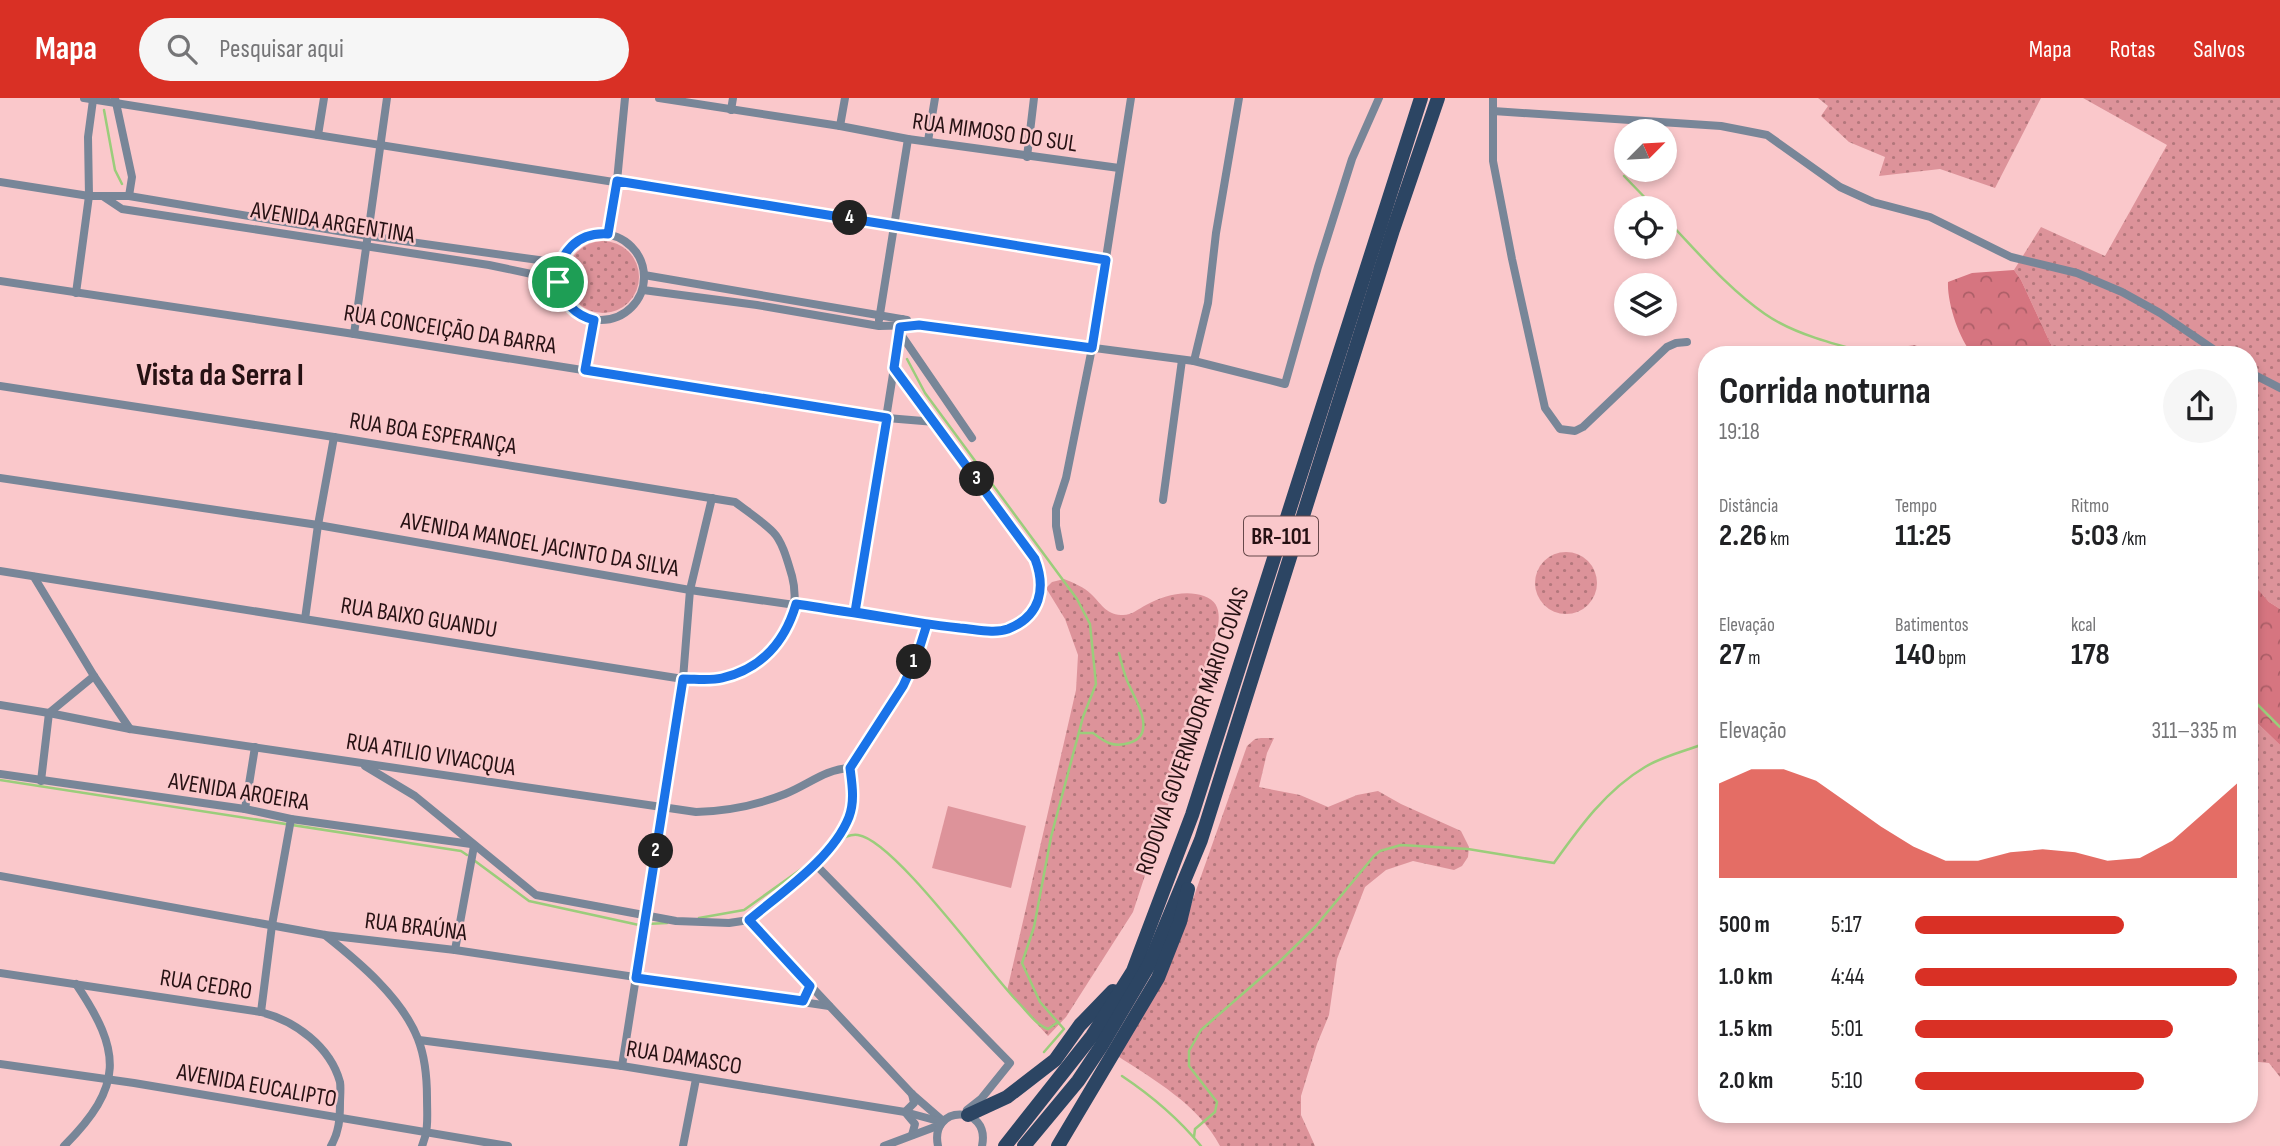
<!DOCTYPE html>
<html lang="pt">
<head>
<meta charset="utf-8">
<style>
  body { margin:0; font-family:"Sofia Sans Condensed",sans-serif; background:#f6f6f6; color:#202124; height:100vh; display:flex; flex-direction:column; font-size:26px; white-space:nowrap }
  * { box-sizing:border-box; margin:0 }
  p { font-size:23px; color:#757577 }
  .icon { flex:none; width:38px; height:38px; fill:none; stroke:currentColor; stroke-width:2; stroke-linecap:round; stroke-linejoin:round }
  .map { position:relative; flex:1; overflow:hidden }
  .drawer { position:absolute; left:1698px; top:248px; width:560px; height:777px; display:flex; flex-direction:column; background:#fff; border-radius:28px; box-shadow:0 4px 10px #0003 }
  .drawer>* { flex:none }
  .needle { width:46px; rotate:66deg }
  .controls { position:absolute; left:1614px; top:21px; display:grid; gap:14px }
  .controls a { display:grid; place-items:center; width:63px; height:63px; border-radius:50%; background:#fff; box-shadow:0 4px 10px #0003; font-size:35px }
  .pin { position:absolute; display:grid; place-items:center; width:60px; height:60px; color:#fff; margin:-30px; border:4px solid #fff; border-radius:50%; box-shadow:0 2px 7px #0007 }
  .km { position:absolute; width:35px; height:35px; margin:-18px; border-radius:50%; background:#222; color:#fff; font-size:19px; line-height:35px; text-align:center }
  .round { display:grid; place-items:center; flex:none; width:74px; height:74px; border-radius:37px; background:#f6f6f6 }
  .summary { display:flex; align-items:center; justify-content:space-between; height:119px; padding:0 21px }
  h1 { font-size:38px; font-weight:700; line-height:52px }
  .figures { display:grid; grid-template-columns:repeat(3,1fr); gap:10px; height:119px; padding:7px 21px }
  .figures div { display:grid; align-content:center }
  .figures b { font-size:30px; font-weight:700 }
  .figures small { font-size:19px; font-weight:400 }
  .figures p { font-size:19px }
  .chart { height:196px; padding:14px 21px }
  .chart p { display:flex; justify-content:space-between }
  .chart svg { width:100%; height:126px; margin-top:7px; fill:#d93025; opacity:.7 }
  ul { padding:0 21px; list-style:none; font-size:23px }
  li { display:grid; grid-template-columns:112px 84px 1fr; align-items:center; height:52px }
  li i { height:18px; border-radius:9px; background:#d93025 }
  header { display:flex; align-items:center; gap:42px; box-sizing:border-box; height:98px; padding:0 35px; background:#d93025; color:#fff }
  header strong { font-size:33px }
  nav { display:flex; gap:38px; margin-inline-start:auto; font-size:24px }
  .search { width:490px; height:63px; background:#f6f6f6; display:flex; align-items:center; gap:18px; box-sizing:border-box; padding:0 24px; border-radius:38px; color:#757577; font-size:26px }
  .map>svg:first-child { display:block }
  .grass { fill:url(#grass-dots) }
  .forest { fill:url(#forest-crowns) }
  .garden { fill:#dd939a }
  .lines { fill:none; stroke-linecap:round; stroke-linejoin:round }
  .stream { stroke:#9bcd7b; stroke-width:2.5 }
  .minor { stroke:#788698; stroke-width:8 }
  .primary { stroke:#2c4563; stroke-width:14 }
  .route-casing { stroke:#fff; stroke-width:14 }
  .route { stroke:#1a73e8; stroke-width:9 }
  .labels { text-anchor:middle; stroke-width:5; stroke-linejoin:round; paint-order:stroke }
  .shield { fill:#fac8cb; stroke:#66484a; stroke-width:2 }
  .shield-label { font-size:23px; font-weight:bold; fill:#261113 }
  .street-label { font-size:24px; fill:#261113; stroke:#fac8cb }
  .district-label { font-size:32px; font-weight:bold; fill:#261113; stroke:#fac8cb }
</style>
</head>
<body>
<header>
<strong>Mapa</strong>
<div class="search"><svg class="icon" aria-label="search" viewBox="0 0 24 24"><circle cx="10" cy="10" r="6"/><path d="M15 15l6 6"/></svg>Pesquisar aqui</div>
<nav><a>Mapa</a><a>Rotas</a><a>Salvos</a></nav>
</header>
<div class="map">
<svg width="2280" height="1048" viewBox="0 0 2280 1048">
  <defs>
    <pattern id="grass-dots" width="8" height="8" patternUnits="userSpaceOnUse" patternTransform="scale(1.75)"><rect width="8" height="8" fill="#dd939a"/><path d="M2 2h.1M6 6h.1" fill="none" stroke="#b3777c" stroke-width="1.8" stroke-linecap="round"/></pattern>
    <pattern id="forest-crowns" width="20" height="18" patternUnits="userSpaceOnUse" patternTransform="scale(1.75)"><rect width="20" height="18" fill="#d67580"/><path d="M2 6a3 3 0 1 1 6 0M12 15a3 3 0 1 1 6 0" fill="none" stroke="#ad5f68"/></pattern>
  </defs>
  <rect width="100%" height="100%" fill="#fac8cb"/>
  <g class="grass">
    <path d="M1818 0H2041L1995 90 1940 71 1879 78 1885 59 1849 44 1821 18 1828 8Z"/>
    <path d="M2083 0H2280V511L2269 504 2249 481V257H2064L2053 251 2021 182 2014 172 2041 129 2105 158 2167 47Z"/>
    <circle cx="603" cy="179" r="36"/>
    <path d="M1914 247 1943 256 1946 257H1891L1897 250Z"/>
    <circle cx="1566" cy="485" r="31"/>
    <path d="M1064 481C1074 485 1084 489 1091 496 1101 505 1105 516 1121 517 1131 518 1138 511 1146 507 1162 498 1185 491 1204 498 1221 504 1220 518 1217 534L1182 639 1186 647 1185 655 1133 814 1066 919 1048 938 1007 893 1076 592 1078 557 1065 521 1046 490 1052 484Z"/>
    <path d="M2249 617 2280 647V979L2269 965 2249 963Z"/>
    <path d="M1261 640H1274L1267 655 1259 689 1300 697 1328 709 1357 697 1378 693 1401 706 1461 733 1469 749 1468 759 1462 768 1454 772 1413 763 1386 772 1365 789 1337 861 1329 917 1317 946 1301 998V1017L1315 1048H1220C1198 1006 1154 982 1116 957L1169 869 1247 648 1255 641Z"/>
  </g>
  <g class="forest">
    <path d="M2014 172 2021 182 2053 251 2064 257H1973C1959 241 1947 205 1948 184L1972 175Z"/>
    <path d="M2249 481 2269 504 2280 511V647L2249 617Z"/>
  </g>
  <path class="garden" d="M948 708 1026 728 1011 790 932 770Z"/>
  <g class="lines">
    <g class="stream">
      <path d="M104 12 115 72 122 86"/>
      <path d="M1624 78 1655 110"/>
      <path d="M1664 119C1696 152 1727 190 1765 216 1795 237 1841 248 1876 257"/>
      <path d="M907 261 925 295 1077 501 1090 526 1096 586 1083 619 1051 739 1034 829 1022 865 1040 904 1064 931 1044 954"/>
      <path d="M2249 598 2280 629"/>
      <path d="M1079 635H1093C1105 644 1113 650 1129 645 1157 637 1137 604 1129 587 1124 577 1122 566 1119 555"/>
      <path d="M0 682 461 753 467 757"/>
      <path d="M838 744C844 739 850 736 858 737 894 742 987 872 1017 903 1026 912 1036 927 1048 931L1058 924"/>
      <path d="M475 763 529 803 639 827"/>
      <path d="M699 820 744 812 814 762"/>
      <path d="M646 826 667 825"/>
      <path d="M1122 978C1152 998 1178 1020 1201 1048"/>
      <path d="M1194 1039 1195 1031 1215 1014 1217 1004 1189 968V953L1201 932 1278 865 1315 829 1374 758 1380 753 1401 747 1468 751 1554 765C1579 730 1606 692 1645 669 1663 658 1686 653 1706 645"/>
    </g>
    <g class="minor">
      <path d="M84 0 1106 162"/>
      <path d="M115 0 132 79 129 98"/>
      <path d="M659 0 840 28 908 41 1119 70"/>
      <path d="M1493 0V63L1512 161 1545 310 1560 331 1575 333 1583 329 1667 249 1676 245 1687 244"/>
      <path d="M731 12 733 0"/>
      <path d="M1493 13 1721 28 1767 37 1840 89 1873 104 1930 119 2011 159 2077 175 2122 194 2160 215 2222 257"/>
      <path d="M840 28 845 0"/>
      <path d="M318 37 324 0"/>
      <path d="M928 43 935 0"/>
      <path d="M1027 59 1034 0"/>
      <path d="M0 84 89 98H129L368 138 560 165"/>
      <path d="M104 99 122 111 489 167 541 178 558 184"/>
      <circle cx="601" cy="179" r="43"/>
      <path d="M608 136 617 83 625 0"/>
      <path d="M644 177 907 222"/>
      <path d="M0 183 354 236 887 320 935 324"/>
      <path d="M643 192 757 207 879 228 919 227 1194 263 1285 286 1318 169 1352 61 1379 0"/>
      <path d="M76 195 89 98 88 39 93 2"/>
      <path d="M879 222 908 41"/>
      <path d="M900 235 972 340"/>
      <path d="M354 236 387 0"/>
      <path d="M1194 263 1208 205 1216 135 1239 0"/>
      <path d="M585 272 595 222"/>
      <path d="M2249 274 2280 290"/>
      <path d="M0 288 334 339 735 404C748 414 762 423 773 434 783 444 788 465 792 478 805 527 768 572 721 581 709 583 695 581 683 581L0 473"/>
      <path d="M0 380 318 427 690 492 927 526 991 533 1008 531 1035 509 1042 492V479L1036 461 894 270 902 221"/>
      <path d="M1163 402 1182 262"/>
      <path d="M1060 449 1056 428V411L1066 380 1092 250 1131 0"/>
      <path d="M34 479 94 578 130 631"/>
      <path d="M855 515 894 270"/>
      <path d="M305 521 318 427 334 339"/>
      <path d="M0 607 49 615 130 631 696 714C728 713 755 708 785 696 808 687 825 671 850 670"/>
      <path d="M365 668 415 698 536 797 676 823 729 825 749 822 815 766 834 744 849 719 853 695 850 670 903 588 917 558 927 526"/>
      <path d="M0 676 245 711 291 721 471 746"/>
      <path d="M41 683 49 615 94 578"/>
      <path d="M245 711 255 649"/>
      <path d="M815 766 1010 965 981 1001 967 1012"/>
      <path d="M0 778 325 837 455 852 829 908"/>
      <path d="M749 822 912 996 943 1023"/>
      <path d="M325 837C359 864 402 900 418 941 425 959 427 982 427 1000 427 1017 429 1032 422 1048"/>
      <path d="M455 852 474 748"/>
      <path d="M0 875 261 914C295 923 330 948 340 984 341 990 340 999 340 1005 340 1021 339 1034 331 1048"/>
      <path d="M261 914 272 827 291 721"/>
      <path d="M419 942 622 968 905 1014 942 1024"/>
      <path d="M0 966 134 985 508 1048"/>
      <path d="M622 968 683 581 690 492 712 400"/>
      <path d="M912 1037 915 1026 905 1014 914 1005 912 996"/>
      <path d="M64 1048C124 988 122 954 76 886"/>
      <path d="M683 1048 696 981"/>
      <path d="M884 1048 940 1027"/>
      <path d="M938 1048C929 1006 991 1006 982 1048"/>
    </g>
    <g class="primary">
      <path d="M968 1017 1007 999 1055 962 1080 927 1113 893"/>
      <path d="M1005 1048 1092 938 1133 873 1142 849 1192 717 1421 0"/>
      <path d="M1024 1048 1078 983 1102 947 1149 867 1201 742 1393 132 1438 0"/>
      <path d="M1058 1048 1158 880 1180 824 1188 791"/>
    </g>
  </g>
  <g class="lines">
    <g class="route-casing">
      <path id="route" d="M558 184C563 204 574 217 594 222L585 272 887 320 855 514 927 526 917 558 903 588 850 670C852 686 855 703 849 719 833 760 782 794 749 822L810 888 803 903 636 880 683 581C696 581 710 583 722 580 761 571 785 544 796 506 851 514 905 524 960 530 975 531 994 536 1008 531 1041 518 1046 490 1035 461L894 270 900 229 919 227 1092 250 1106 162 617 83 608 136C578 134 558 154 558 184"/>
    </g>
    <use href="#route" class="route"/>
  </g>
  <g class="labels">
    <rect class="shield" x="1244" y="418.5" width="74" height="39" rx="5"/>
    <g class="shield-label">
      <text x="1281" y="446">BR-101</text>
    </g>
    <g class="street-label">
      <text transform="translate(995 34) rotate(8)" y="8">RUA MIMOSO DO SUL</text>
      <text transform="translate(333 124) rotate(9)" y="8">AVENIDA ARGENTINA</text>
      <text transform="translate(450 231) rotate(9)" y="8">RUA CONCEIÇÃO DA BARRA</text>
      <text transform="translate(433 335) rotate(9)" y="8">RUA BOA ESPERANÇA</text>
      <text transform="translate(540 446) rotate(10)" y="8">AVENIDA MANOEL JACINTO DA SILVA</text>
      <text transform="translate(419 519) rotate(9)" y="8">RUA BAIXO GUANDU</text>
      <text transform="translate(1192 633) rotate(-71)" y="8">RODOVIA GOVERNADOR MÁRIO COVAS</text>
      <text transform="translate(431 656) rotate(9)" y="8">RUA ATILIO VIVACQUA</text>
      <text transform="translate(239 693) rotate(9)" y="8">AVENIDA AROEIRA</text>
      <text transform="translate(416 828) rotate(7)" y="8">RUA BRAÚNA</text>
      <text transform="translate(206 886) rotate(9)" y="8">RUA CEDRO</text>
      <text transform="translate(684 959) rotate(9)" y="8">RUA DAMASCO</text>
      <text transform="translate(257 987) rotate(10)" y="8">AVENIDA EUCALIPTO</text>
    </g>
    <g class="district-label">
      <text x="220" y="287">Vista da Serra I</text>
    </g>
  </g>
</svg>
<div class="controls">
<a><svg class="needle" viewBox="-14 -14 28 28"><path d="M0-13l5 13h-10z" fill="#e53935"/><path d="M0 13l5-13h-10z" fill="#757577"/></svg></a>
<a><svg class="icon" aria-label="locate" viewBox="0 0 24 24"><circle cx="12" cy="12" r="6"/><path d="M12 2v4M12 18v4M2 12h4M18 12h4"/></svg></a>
<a><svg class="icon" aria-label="layers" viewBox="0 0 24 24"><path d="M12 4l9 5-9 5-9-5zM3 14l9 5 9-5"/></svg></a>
</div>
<div class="pin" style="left:558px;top:184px;background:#1e9e55"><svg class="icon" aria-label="arrive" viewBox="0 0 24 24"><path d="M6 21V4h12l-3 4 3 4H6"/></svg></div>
<b class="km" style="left:914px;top:564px">1</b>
<b class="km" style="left:656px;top:753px">2</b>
<b class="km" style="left:977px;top:381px">3</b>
<b class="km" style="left:850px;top:120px">4</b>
<section class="drawer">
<div class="summary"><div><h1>Corrida noturna</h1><p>19:18</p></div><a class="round"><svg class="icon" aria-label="share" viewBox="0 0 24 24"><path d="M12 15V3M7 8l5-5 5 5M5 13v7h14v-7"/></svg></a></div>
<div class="figures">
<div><p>Distância</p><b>2.26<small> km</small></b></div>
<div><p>Tempo</p><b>11:25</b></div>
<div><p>Ritmo</p><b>5:03<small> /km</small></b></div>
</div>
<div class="figures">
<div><p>Elevação</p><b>27<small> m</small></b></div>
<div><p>Batimentos</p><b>140<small> bpm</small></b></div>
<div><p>kcal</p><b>178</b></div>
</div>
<div class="chart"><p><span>Elevação</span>311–335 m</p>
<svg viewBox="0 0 160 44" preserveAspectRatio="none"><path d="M0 44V11L10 6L20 6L30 10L40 18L50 26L60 33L70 38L80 38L90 35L100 34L110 35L120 38L130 37L140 31L150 21L160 11V44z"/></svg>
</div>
<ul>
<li><b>500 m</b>5:17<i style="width:65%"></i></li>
<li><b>1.0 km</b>4:44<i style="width:100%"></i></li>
<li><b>1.5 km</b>5:01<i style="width:80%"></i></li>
<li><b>2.0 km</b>5:10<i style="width:71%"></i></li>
</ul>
</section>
</div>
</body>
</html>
